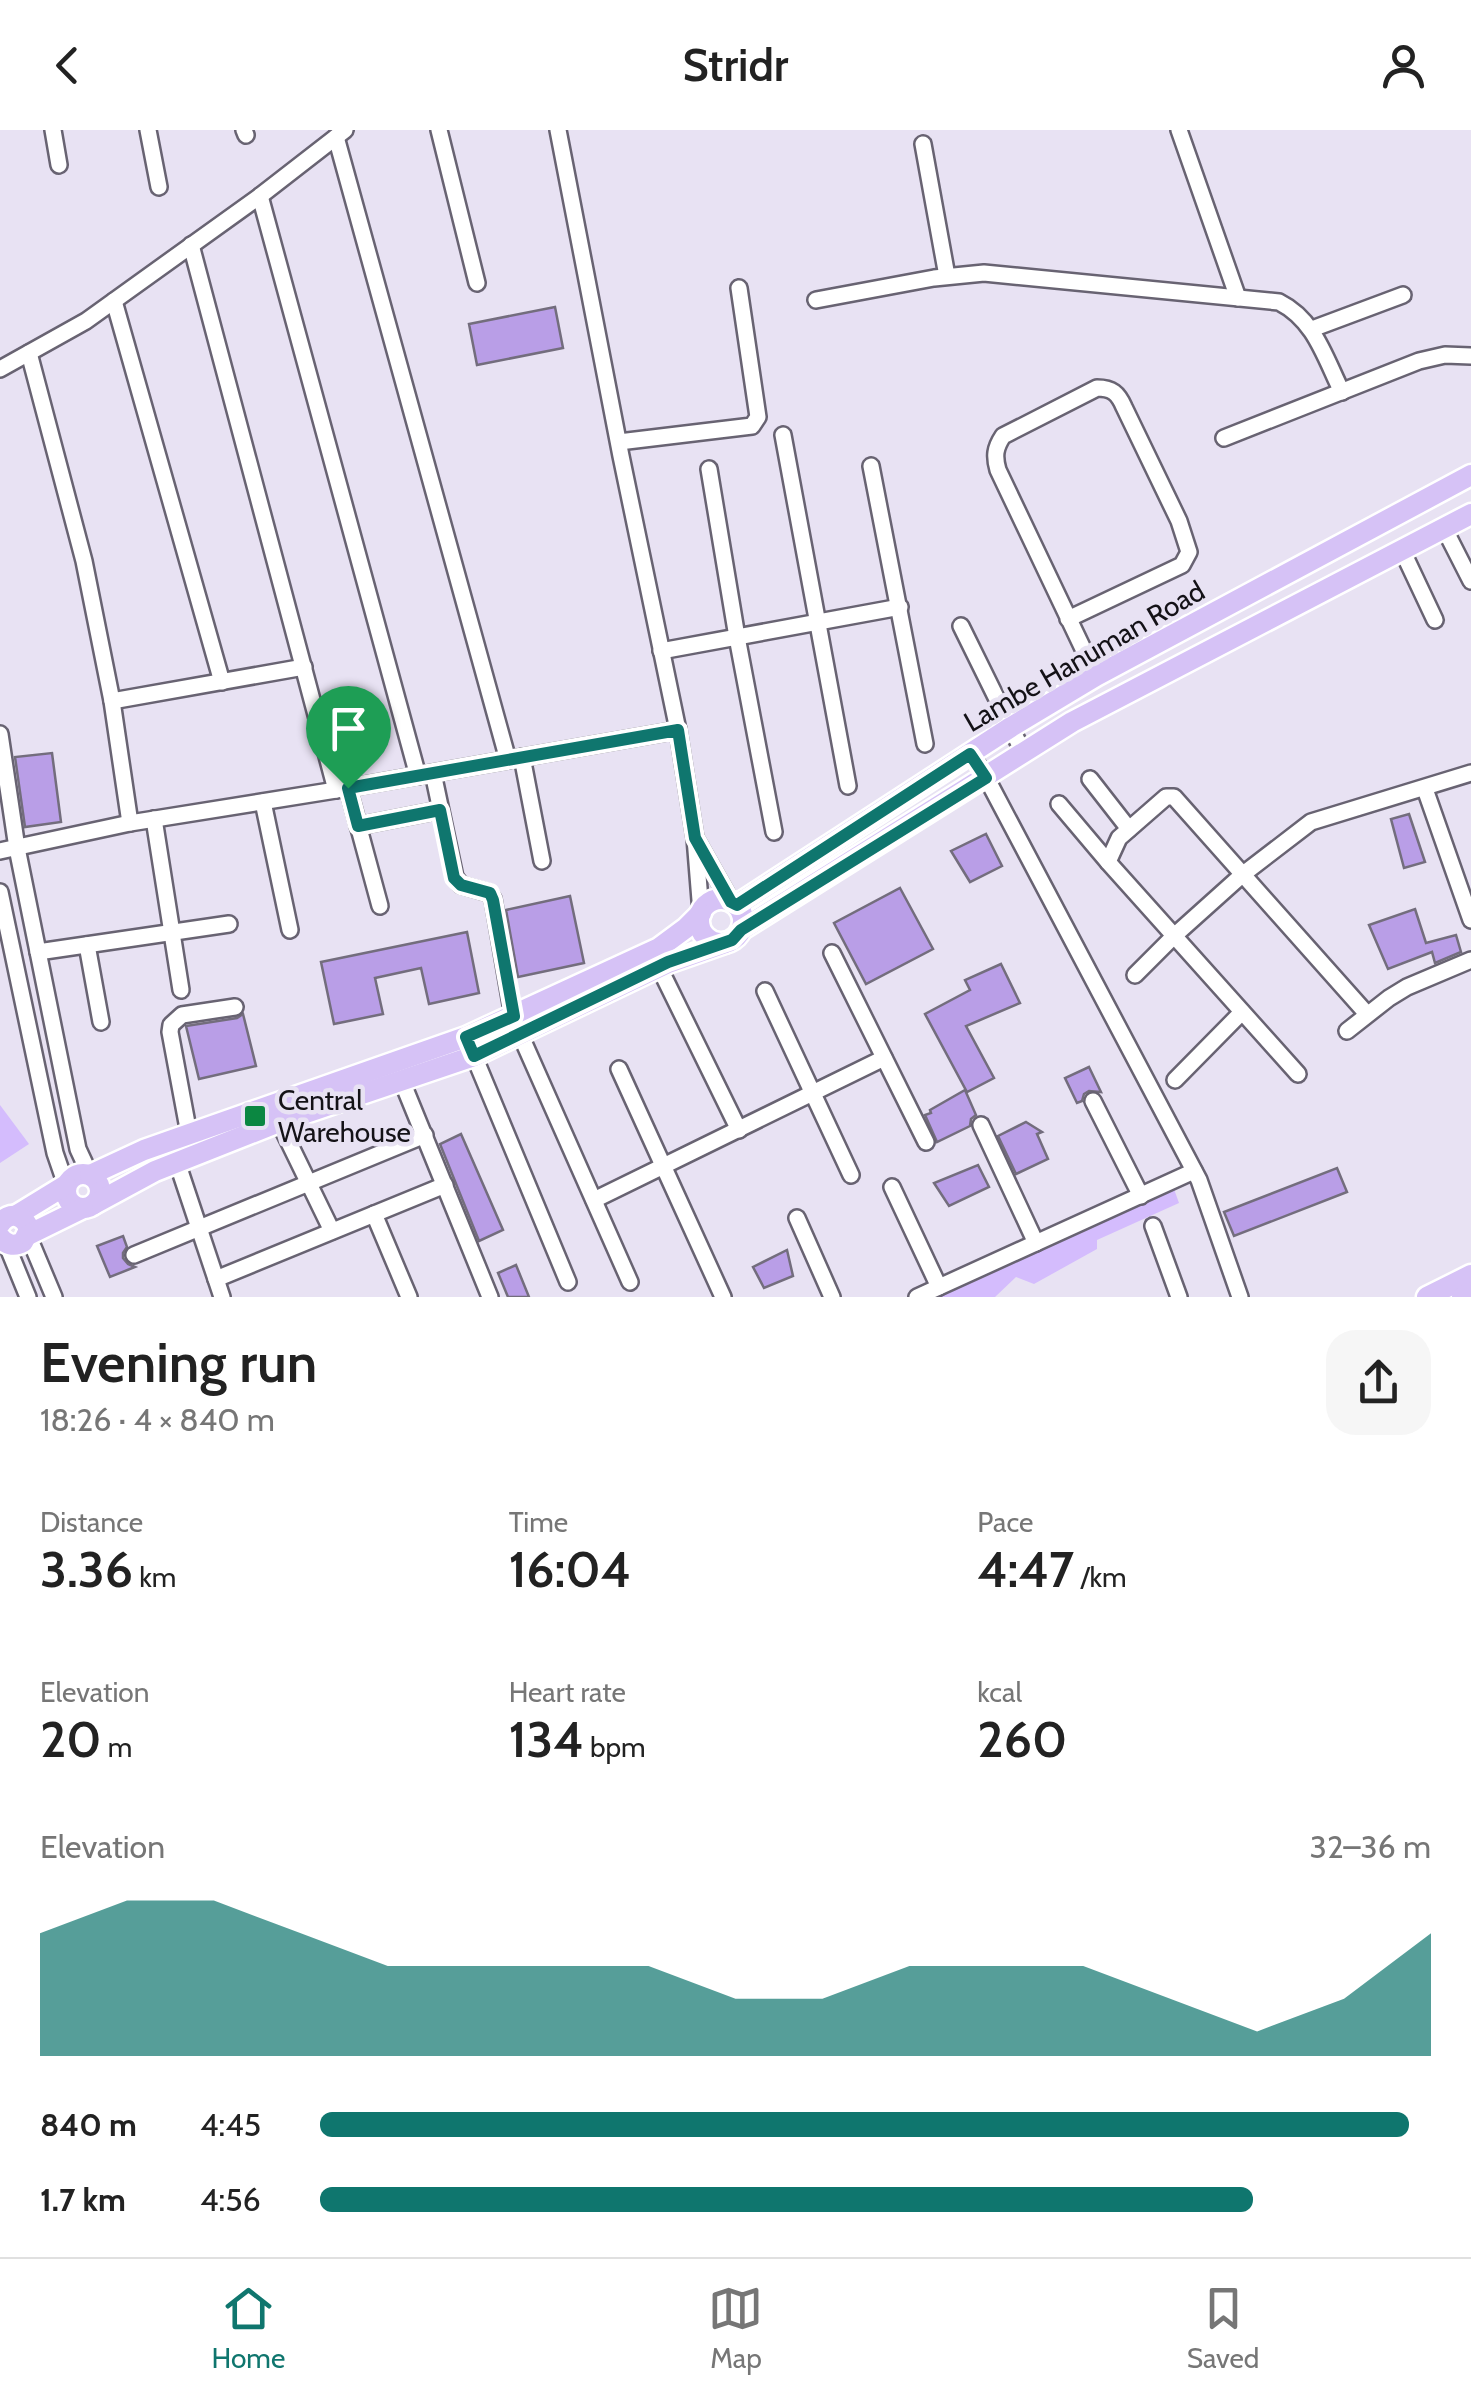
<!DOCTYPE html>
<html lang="en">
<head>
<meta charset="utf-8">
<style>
  body { margin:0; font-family:Cabin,sans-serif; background:#f6f6f6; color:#222; height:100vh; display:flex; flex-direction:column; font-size:38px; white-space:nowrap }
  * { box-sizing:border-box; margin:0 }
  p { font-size:32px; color:#767676 }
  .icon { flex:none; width:55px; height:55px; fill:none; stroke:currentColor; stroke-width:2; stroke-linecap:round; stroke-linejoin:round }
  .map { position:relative; height:1167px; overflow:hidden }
  .sheet { display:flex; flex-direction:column; background:#fff; flex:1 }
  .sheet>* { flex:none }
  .pin { position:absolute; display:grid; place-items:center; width:85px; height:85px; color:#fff; margin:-102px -42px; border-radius:50% 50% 50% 0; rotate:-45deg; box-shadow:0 0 10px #0007 }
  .pin .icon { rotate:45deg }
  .round { display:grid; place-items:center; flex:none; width:105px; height:105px; border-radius:30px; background:#f6f6f6 }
  .headline { display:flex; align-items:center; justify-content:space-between; height:170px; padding:0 40px }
  h1 { font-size:55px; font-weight:600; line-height:75px }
  .metrics { display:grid; grid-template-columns:repeat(3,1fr); gap:15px; height:170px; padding:10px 40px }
  .metrics div { display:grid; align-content:center }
  .metrics b { font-size:50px; font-weight:600 }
  .metrics small { font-size:28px; font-weight:400 }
  .metrics p { font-size:28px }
  .chart { height:280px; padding:20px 40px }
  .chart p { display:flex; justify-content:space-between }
  .chart svg { width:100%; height:180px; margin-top:10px; fill:#0f766e; opacity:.7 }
  ul { padding:0 40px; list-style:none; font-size:32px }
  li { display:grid; grid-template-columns:160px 120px 1fr; align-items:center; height:75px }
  li i { height:25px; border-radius:12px; background:#0f766e }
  header { display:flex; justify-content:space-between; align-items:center; height:130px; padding:0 40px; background:#fff; font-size:45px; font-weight:600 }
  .dock { display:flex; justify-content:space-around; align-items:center; height:140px; border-top:2px solid #e0e0e0; background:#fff; font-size:28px; color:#767676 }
  .dock a { display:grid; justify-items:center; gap:5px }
  .dock .current { color:#0f766e }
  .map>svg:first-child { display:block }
  .green { fill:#d4bcfd }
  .building { fill:#b99ee7; stroke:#736d7d; stroke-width:2.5 }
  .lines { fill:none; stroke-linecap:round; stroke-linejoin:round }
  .minor-casing { stroke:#686372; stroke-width:20 }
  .major-casing { stroke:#fff; stroke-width:25 }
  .minor { stroke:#fff; stroke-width:15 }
  .major { stroke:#d6c2f6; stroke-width:20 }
  .route-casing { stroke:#fff; stroke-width:20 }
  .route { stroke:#0f766e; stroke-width:12 }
  .poi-dot { fill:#0b8741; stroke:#e8e2f3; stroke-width:4 }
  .labels { text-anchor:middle; stroke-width:9; stroke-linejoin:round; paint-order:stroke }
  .street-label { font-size:28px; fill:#141217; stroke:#e8e2f3 }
  .poi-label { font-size:28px; fill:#141217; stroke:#e8e2f3; text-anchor:start }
</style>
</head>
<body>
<header><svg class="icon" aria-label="back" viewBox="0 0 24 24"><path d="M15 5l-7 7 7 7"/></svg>Stridr<svg class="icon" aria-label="person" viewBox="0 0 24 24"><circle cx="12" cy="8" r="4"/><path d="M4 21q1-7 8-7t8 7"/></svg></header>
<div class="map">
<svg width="1471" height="1167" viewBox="0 0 1471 1167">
  <rect width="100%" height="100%" fill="#e8e2f3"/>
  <g class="green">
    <path d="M0 975 29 1014 0 1033Z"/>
    <path d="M1174 1059 1179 1073 1097 1110V1119L1034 1154 1016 1147 995 1167H933Z"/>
  </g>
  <g class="building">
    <path d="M555 177 563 218 477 235 469 194Z"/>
    <path d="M52 623 61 692 25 697 15 627Z"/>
    <path d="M1409 684 1425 732 1404 738 1391 689Z"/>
    <path d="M986 704 1002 736 970 752 951 721Z"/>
    <path d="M900 758 933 819 866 854 834 793Z"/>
    <path d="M570 766 584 833 518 847 506 780Z"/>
    <path d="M1415 779 1426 813 1456 805 1461 822 1435 833 1432 822 1388 839 1369 795Z"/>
    <path d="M467 802 479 863 429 874 421 838 375 848 383 884 334 894 321 832Z"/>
    <path d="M1001 834 1020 873 966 896 994 948 967 962 925 884 970 860 965 850Z"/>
    <path d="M243 884 256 936 199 949 186 896 237 888Z"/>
    <path d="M1089 937 1101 962 1089 961 1084 964 1082 971 1077 973 1065 948Z"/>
    <path d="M965 960 976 985 971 989 970 996 937 1012 925 985 931 983 930 980Z"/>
    <path d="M1026 992 1042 1002 1037 1004 1048 1029 1016 1044 998 1006Z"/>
    <path d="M461 1004 503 1100 479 1111 440 1014Z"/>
    <path d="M978 1035 989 1057 949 1076 934 1053Z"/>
    <path d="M1337 1038 1347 1062 1234 1106 1224 1082Z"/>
    <path d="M123 1106 127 1117 123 1123V1128L128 1134 135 1137 110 1147 97 1116Z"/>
    <path d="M787 1120 793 1146 764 1158 753 1137Z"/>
    <path d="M516 1135 529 1167H508L498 1143Z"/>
  </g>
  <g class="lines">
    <g class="minor-casing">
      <g id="minor">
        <path d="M53 0 59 35"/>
        <path d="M148 0 159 57"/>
        <path d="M244 0 246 5"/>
        <path d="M439 0 477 153"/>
        <path d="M558 0 621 326 678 600 695 708"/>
        <path d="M1179 0 1238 168"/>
        <path d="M336 7 508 630"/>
        <path d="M923 14 947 146"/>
        <path d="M260 66 418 646"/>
        <path d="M191 115 336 660"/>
        <path d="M816 170 934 148 984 143 1279 172C1315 190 1325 228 1342 262"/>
        <path d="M114 171 222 552"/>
        <path d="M1312 199 1403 165"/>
        <path d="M29 223 84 431 112 571 130 693"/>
        <path d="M0 239 86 191 260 66 345 0"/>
        <path d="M783 305 848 656"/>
        <path d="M1224 308 1419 231 1445 225 1471 226"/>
        <path d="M619 312 752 296 758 287 739 158"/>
        <path d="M871 336 925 614"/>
        <path d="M709 339 737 507 774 702"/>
        <path d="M1444 398 1471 451"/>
        <path d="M1402 420 1435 490"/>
        <path d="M1068 489 1182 435 1189 422 1179 391 1124 277C1118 263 1112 258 1097 258L1003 306C995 318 994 326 998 340L1096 546"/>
        <path d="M961 496 1024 624"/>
        <path d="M661 521 900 477"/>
        <path d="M112 571 304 537"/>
        <path d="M0 604 17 718 78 1019 90 1045"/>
        <path d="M970 624 986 647 1199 1050 1240 1167"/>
        <path d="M522 627 542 731"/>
        <path d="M433 643 455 747 461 755 489 763 493 769 513 886"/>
        <path d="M1090 649 1129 699"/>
        <path d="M348 658 380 776"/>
        <path d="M1425 659 1471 790"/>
        <path d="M263 672 290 800"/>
        <path d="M1059 674 1108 732 1298 944"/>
        <path d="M154 689 181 860"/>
        <path d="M358 696 440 680"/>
        <path d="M0 721 130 693 336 660 678 600"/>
        <path d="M1108 732 1119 708 1166 667H1174L1367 884"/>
        <path d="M0 762 55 1023 66 1055"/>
        <path d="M701 783 695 708 731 772"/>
        <path d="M87 815 101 892"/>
        <path d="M38 822 229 794"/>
        <path d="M832 823 926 1012"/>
        <path d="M659 837 739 1000"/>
        <path d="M1135 845 1174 806 1242 745 1311 692 1471 643"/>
        <path d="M765 861 851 1045"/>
        <path d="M1347 901 1389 868 1407 857 1471 830"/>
        <path d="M520 904 630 1152"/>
        <path d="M474 926 568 1152"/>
        <path d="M619 939 723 1167"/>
        <path d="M399 944 490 1167"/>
        <path d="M1175 950 1242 882"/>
        <path d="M1093 971 1141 1066"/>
        <path d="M279 992 332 1101"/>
        <path d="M981 995 1036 1113"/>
        <path d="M189 1004 170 902 171 895 182 885 235 877"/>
        <path d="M177 1032 222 1167"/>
        <path d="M892 1057 939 1157"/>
        <path d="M594 1070 884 928"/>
        <path d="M374 1084 409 1167"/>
        <path d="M797 1088 832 1167"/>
        <path d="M1153 1096 1179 1167"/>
        <path d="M28 1105 54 1167"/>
        <path d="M6 1113 28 1167"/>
        <path d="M134 1125 425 1005"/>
        <path d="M216 1149 445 1055"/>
        <path d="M917 1167 1194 1041"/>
      </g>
    </g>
    <g class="major-casing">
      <g id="major">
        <circle cx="721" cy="791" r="22"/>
        <path d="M737 775 1011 597 1096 546 1471 345"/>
        <path d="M741 800 1072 592 1471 384"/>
        <circle cx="83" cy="1061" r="17"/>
        <path d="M90 1045 144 1020 466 907 659 818 686 798 701 783"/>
        <path d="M94 1074 155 1041 279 992 474 926 668 833 725 813"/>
        <path d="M17 1085 66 1055"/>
        <path d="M0 1094C9 1081 25 1084 29 1100L23 1112C14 1117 6 1115 0 1107"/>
        <path d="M28 1105 83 1078"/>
        <path d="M1427 1167 1471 1145"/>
        <path d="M1462 1167 1471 1162"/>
      </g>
    </g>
    <use href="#minor" class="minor"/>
    <use href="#major" class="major"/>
  </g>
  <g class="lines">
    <g class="route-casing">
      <path id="route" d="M678 600 695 708 731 772 737 775 970 624 986 648 741 800 732 810 668 832 474 926 466 907 514 886 493 770 490 763 461 755 454 748 440 680 358 696 348 658Z"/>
    </g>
    <use href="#route" class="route"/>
  </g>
  <rect class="poi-dot" x="243" y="974" width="24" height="24" rx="5"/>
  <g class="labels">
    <g class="street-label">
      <text transform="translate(1084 526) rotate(-30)" y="10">Lambe Hanuman Road</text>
    </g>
    <g class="poi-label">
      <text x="278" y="980">Central<tspan x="278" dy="32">Warehouse</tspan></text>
    </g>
  </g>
</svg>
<div class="pin" style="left:348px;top:658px;background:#1e9e55"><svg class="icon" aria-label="arrive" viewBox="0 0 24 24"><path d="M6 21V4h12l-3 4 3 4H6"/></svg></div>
</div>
<section class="sheet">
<div class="headline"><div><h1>Evening run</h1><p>18:26 · 4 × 840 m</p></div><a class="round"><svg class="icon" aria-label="share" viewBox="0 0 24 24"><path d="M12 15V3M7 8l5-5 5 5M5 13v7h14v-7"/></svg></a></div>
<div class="metrics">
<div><p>Distance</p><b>3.36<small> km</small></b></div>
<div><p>Time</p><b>16:04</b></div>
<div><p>Pace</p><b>4:47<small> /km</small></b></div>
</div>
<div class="metrics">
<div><p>Elevation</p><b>20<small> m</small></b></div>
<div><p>Heart rate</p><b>134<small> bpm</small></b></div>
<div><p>kcal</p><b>260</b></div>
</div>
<div class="chart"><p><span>Elevation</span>32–36 m</p>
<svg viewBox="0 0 160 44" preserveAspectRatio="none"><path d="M0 44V14L10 6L20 6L30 14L40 22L50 22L60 22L70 22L80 30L90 30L100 22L110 22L120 22L130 30L140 38L150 30L160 14V44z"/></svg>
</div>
<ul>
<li><b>840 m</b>4:45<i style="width:98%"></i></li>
<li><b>1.7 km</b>4:56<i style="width:84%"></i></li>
</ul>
</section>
<nav class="dock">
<a class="current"><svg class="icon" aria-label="home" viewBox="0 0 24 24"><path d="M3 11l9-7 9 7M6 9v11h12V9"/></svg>Home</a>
<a><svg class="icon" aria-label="map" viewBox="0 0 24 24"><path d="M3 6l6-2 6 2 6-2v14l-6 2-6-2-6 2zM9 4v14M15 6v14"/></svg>Map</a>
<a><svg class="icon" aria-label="saved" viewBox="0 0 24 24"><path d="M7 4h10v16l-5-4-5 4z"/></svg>Saved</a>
</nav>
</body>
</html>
